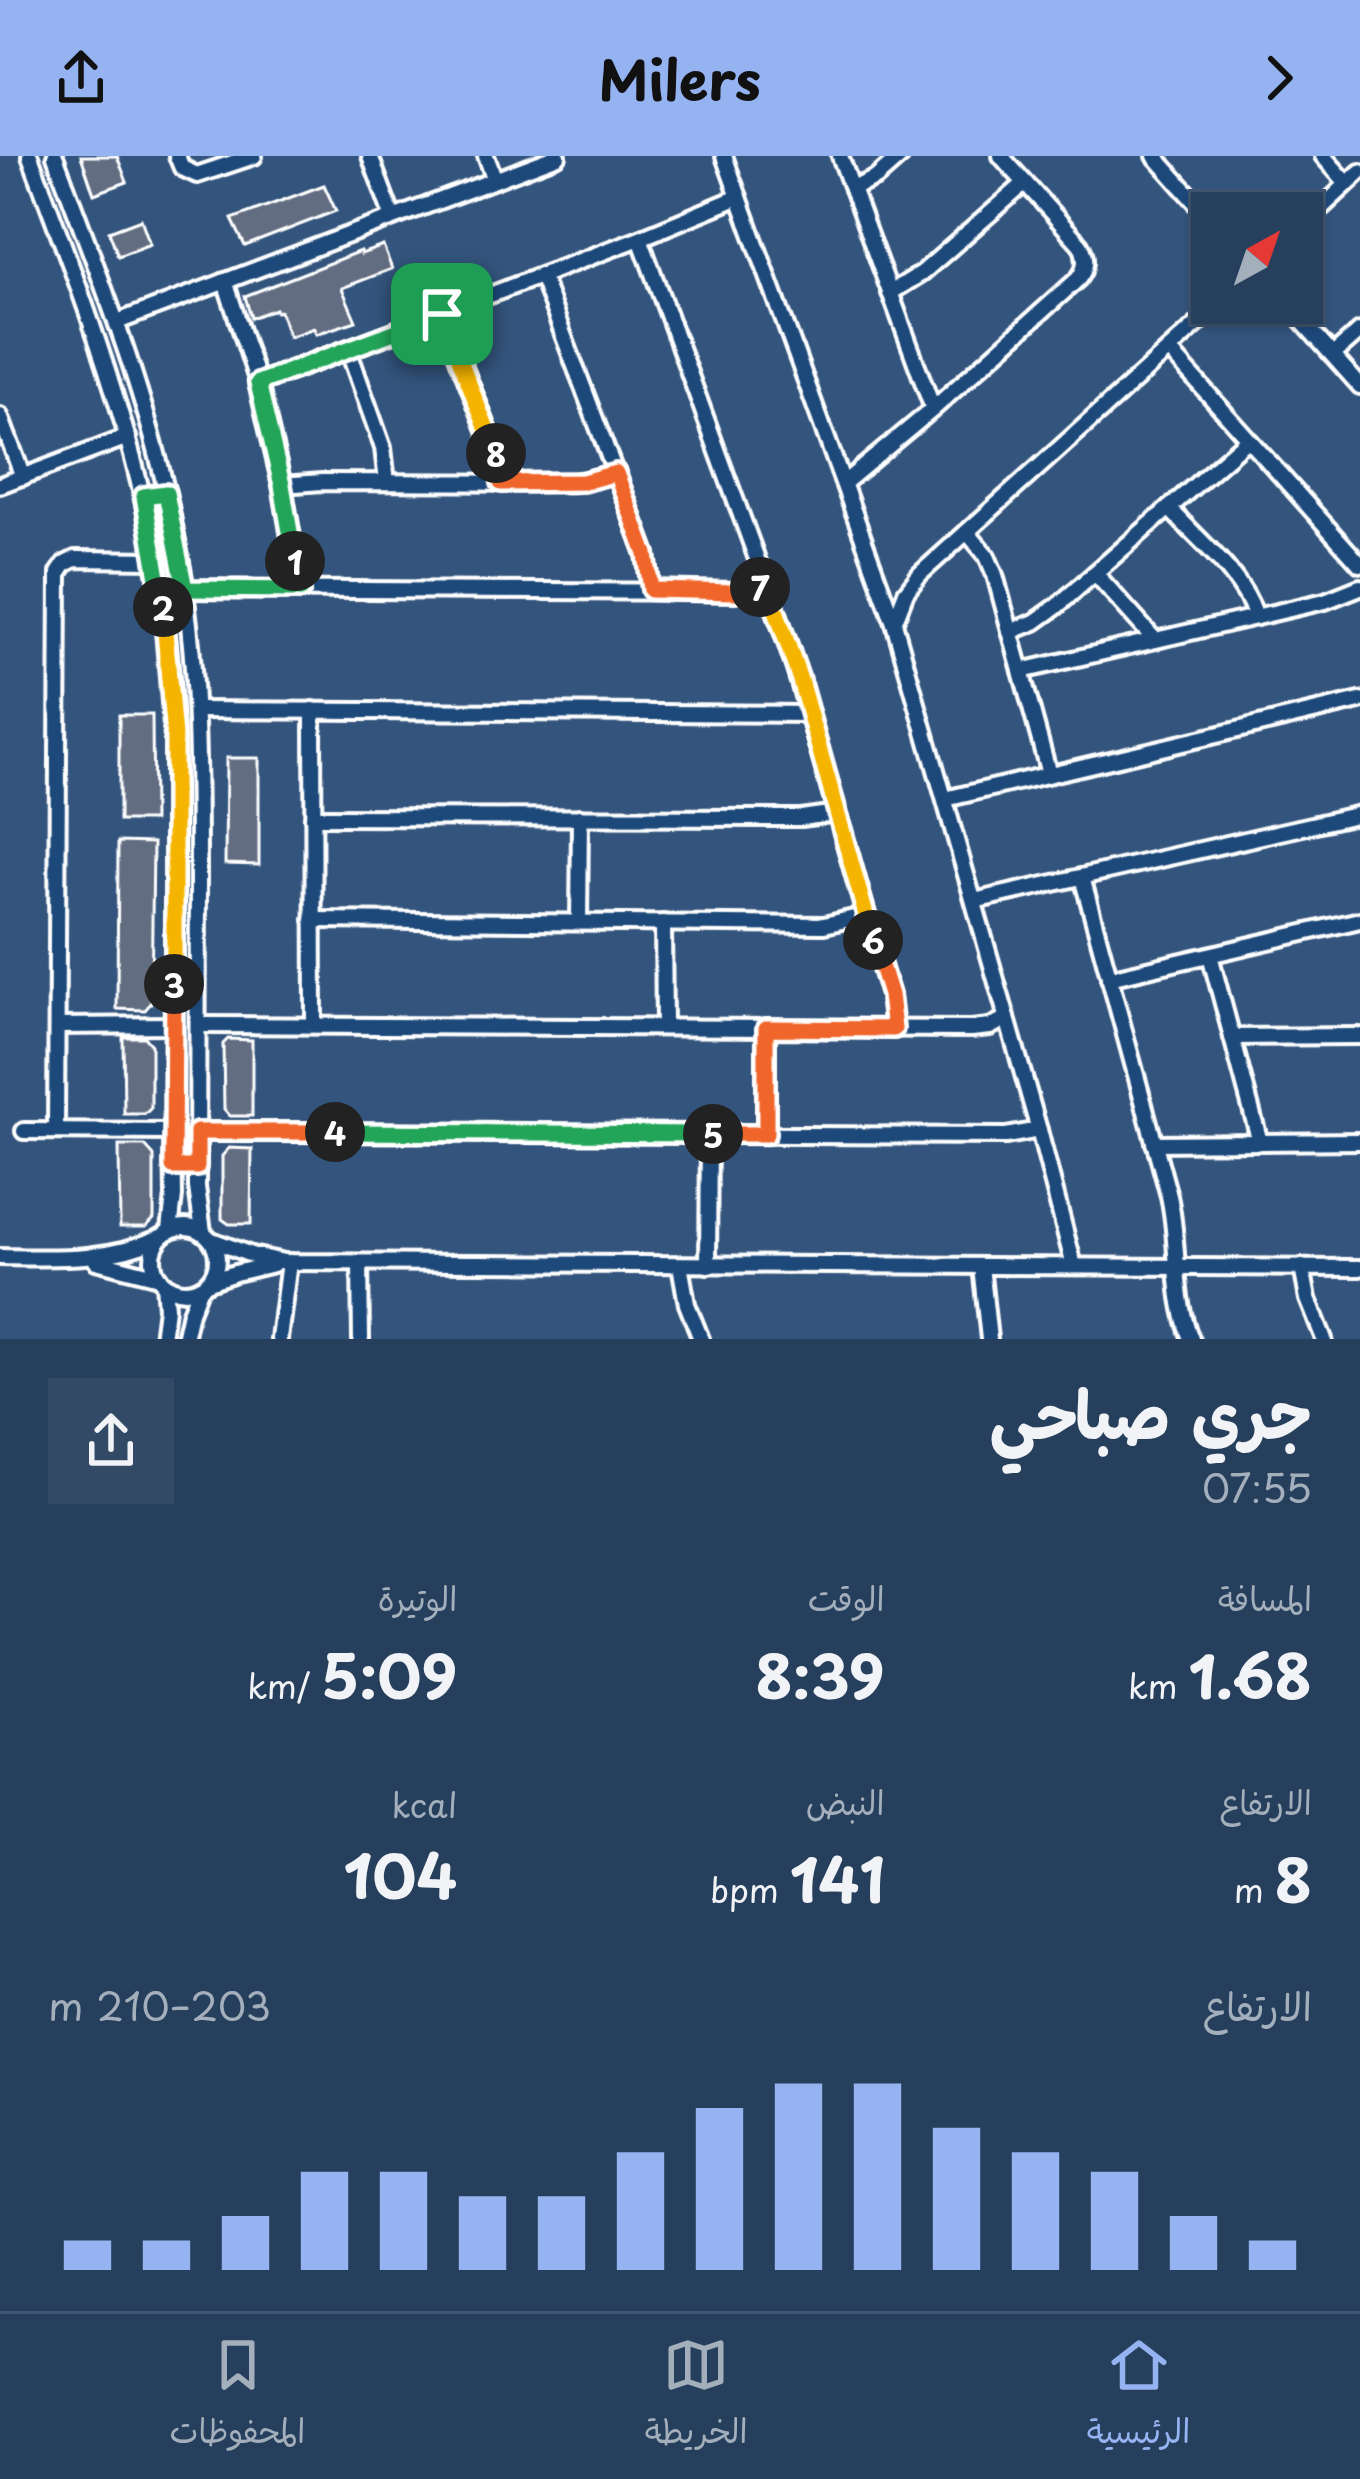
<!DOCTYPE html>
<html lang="ar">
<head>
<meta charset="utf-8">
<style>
  body { margin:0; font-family:"Playpen Sans","Playpen Sans Arabic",sans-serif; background:#324a66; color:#f1f3f6; direction:rtl; height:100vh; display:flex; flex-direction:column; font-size:45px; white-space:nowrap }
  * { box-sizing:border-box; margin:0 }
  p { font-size:39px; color:#a4afbc }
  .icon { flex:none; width:66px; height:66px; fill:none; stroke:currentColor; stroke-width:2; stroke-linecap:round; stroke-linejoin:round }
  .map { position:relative; height:1183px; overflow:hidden; direction:ltr }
  .sheet { display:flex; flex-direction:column; background:#263f5d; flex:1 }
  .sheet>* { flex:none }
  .needle { width:78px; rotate:40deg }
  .controls { position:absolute; left:1191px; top:36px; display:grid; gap:24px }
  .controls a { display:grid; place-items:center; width:132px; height:132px; border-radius:0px; background:#263f5d; box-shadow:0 3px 9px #0004,0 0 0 3px #425872; font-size:60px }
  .pin { position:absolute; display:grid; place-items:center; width:102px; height:102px; color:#fff; margin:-51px; border-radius:24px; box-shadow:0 6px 18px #0006 }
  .km { position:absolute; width:60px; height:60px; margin:-30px; border-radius:50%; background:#222; color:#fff; font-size:33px; line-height:60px; text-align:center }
  .round { display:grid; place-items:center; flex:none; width:126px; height:126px; border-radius:0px; background:#324a66 }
  .head { display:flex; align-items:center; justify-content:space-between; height:204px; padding:0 48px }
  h1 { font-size:66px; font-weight:700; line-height:90px }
  .metrics { display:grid; grid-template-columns:repeat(3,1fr); gap:18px; height:204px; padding:12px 48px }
  .metrics div { display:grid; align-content:center }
  .metrics b { font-size:60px; font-weight:700 }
  .metrics small { font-size:33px; font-weight:400 }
  .metrics p { font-size:33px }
  .chart { height:336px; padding:24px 48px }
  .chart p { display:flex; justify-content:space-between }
  .chart svg { width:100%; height:216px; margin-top:12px; stroke:#95b2f1; stroke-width:6 }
  header { display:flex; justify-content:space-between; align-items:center; height:156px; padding:0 48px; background:#95b2f1; color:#111; font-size:54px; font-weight:700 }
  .dock { display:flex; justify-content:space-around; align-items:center; height:168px; border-top:3px solid #425872; background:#263f5d; font-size:33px; color:#a4afbc }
  .dock a { display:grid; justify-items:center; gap:6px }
  .dock .selected { color:#95b2f1 }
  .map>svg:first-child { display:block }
  .building { fill:#626d81; stroke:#fff; stroke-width:3 }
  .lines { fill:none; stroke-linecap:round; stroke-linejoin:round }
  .minor-casing { stroke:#fff; stroke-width:22 }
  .minor { stroke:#1f4a7a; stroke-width:14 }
  .split-1-casing { stroke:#fff; stroke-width:24 }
  .split-2-casing { stroke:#fff; stroke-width:24 }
  .split-3-casing { stroke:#fff; stroke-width:24 }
  .split-4-casing { stroke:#fff; stroke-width:24 }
  .split-5-casing { stroke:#fff; stroke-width:24 }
  .split-6-casing { stroke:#fff; stroke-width:24 }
  .split-7-casing { stroke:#fff; stroke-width:24 }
  .split-8-casing { stroke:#fff; stroke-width:24 }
  .split-9-casing { stroke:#fff; stroke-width:24 }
  .split-1 { stroke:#22a559; stroke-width:15 }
  .split-2 { stroke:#22a559; stroke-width:15 }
  .split-3 { stroke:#f5b400; stroke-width:15 }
  .split-4 { stroke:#f0652b; stroke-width:15 }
  .split-5 { stroke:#22a559; stroke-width:15 }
  .split-6 { stroke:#f0652b; stroke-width:15 }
  .split-7 { stroke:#f5b400; stroke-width:15 }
  .split-8 { stroke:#f0652b; stroke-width:15 }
  .split-9 { stroke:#f5b400; stroke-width:15 }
</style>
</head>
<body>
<header><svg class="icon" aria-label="forward" viewBox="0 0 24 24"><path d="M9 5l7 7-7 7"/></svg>Milers<svg class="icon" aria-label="share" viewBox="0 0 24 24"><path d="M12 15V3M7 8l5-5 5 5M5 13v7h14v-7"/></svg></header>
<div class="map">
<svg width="1360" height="1183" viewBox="0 0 1360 1183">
  <rect width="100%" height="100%" fill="#33547c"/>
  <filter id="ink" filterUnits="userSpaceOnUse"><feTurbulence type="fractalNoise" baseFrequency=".00833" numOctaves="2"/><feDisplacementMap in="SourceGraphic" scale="24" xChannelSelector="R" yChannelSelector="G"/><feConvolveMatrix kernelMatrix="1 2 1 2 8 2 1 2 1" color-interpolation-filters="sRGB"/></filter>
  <g filter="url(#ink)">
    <g class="building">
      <path d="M81 0H117L127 26 94 38Z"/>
      <path d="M324 29 336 55 245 90 232 63Z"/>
      <path d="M141 63 150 88 118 100 109 75Z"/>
      <path d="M383 90 392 113 342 132 356 165 316 178 314 172 289 181 280 155 276 156 275 153 251 162 245 140 360 95 361 98Z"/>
      <path d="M119 559H152L153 665H119Z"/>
      <path d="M226 602H259V709L225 708Z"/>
      <path d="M118 686 153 687 151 847 145 854 117 853Z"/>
      <path d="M123 881H144L151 889V952L145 958H124Z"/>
      <path d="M228 883 252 884V960H230L224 953 223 888Z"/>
      <path d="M119 990H145L154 1000V1063L146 1071H120Z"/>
      <path d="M229 992 252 993 251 1068H229L222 1063V1000Z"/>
    </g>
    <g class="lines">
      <g class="minor-casing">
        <g id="minor">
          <path d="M30 0C87 152 145 302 165 464 176 546 175 628 175 710 174 820 172 930 174 1040L170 1074"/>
          <path d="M55 0C103 129 154 256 178 392 198 501 198 609 198 720 198 823 197 927 197 1031L203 1076"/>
          <path d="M177 0 182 12 197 19 254 0"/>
          <path d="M370 0 393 62"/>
          <path d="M486 0 495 24"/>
          <path d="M724 0 894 467 1039 974 1074 1110"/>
          <path d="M840 0 933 253"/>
          <path d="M1155 0 1212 64"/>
          <path d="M1323 0 1347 27"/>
          <path d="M852 33 876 22 901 0"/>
          <path d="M1302 70 1360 16"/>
          <path d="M640 82 789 491 890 839 894 873"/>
          <path d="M541 120 646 398 651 434"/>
          <path d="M225 125 258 227 282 329 301 433"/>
          <path d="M890 137 922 117 1025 27"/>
          <path d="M1286 147 1360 230"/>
          <path d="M442 158 491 280 501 327"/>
          <path d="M117 166 558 0"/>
          <path d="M348 193 383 292 387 326"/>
          <path d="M1169 194 1360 408"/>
          <path d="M1333 199 1360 175"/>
          <path d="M258 227 640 82 739 41"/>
          <path d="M0 260 23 321"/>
          <path d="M844 327 933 253 1078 123C1087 112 1087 100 1080 88L1001 0"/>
          <path d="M0 329 128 281"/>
          <path d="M282 329 322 326 572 327 616 317"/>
          <path d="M1169 352C1199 385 1242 418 1256 461"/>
          <path d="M967 376 987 400 995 419 1049 618"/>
          <path d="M1095 417 1155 484"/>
          <path d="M185 433 724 436 746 434 767 428"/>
          <path d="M894 467 906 436 920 418 1221 147"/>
          <path d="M1010 476 1035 466 1056 451 1248 283"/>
          <path d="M1021 515 1325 445 1360 431"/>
          <path d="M198 554 810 558"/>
          <path d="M313 554 314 869"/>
          <path d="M945 643 1360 545"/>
          <path d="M313 661 801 662 837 657"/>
          <path d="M1082 721 1169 1040C1180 1088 1172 1137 1191 1183"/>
          <path d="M974 745 1360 658"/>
          <path d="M313 764 824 769 867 759"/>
          <path d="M579 766 580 661"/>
          <path d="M663 767 664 871"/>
          <path d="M1210 799 1260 986"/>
          <path d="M1109 822 1360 764"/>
          <path d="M198 869 971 873 990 871 1007 862"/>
          <path d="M57 870 174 869"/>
          <path d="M1232 881 1360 880"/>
          <path d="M24 975 173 976"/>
          <path d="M56 975 59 417 65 408 75 403 156 404"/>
          <path d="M197 976 1006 980 1039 974"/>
          <path d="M766 978V872"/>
          <path d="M1154 987 1360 985"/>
          <circle cx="185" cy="1103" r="32"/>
          <path d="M212 1084 251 1099 284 1106 1360 1112"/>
          <path d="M0 1101C56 1102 108 1105 161 1081"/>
          <path d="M96 1105 159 1121"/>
          <path d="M360 1107 361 1183"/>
          <path d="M680 1109 687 1148 701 1183"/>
          <path d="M708 1109 709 978"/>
          <path d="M981 1110 989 1183"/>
          <path d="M1302 1111 1308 1143 1324 1183"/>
          <path d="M208 1126 235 1117 273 1108"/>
          <path d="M162 1183 166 1152 164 1127"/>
          <path d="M184 1183 190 1156 200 1131"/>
          <path d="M279 1183 289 1106"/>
        </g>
      </g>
      <use href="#minor" class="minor"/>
    </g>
  </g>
  <g class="lines" filter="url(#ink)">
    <g class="split-1-casing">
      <path id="split-1" d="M295 405 282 329 258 227 442 158"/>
    </g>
    <g class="split-2-casing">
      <path id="split-2" d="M163 451 144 340 166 337 185 433 301 434 295 405"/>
    </g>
    <g class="split-3-casing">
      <path id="split-3" d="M163 451 174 582V828"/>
    </g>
    <g class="split-4-casing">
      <path id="split-4" d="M174 828 173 1011H197V976H335"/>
    </g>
    <g class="split-5-casing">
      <path id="split-5" d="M335 976 713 978"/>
    </g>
    <g class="split-6-casing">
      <path id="split-6" d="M713 978H766V872L894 873 890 839 873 784"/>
    </g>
    <g class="split-7-casing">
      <path id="split-7" d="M760 431 767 428 800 524 873 784"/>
    </g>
    <g class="split-8-casing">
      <path id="split-8" d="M496 297 501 327 583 326 616 317 646 398 651 434 735 436 760 431"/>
    </g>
    <g class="split-9-casing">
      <path id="split-9" d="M442 158 496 297"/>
    </g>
    <use href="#split-1" class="split-1"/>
    <use href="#split-2" class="split-2"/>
    <use href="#split-3" class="split-3"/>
    <use href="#split-4" class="split-4"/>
    <use href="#split-5" class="split-5"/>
    <use href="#split-6" class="split-6"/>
    <use href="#split-7" class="split-7"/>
    <use href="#split-8" class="split-8"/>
    <use href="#split-9" class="split-9"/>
  </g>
</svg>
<div class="controls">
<a><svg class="needle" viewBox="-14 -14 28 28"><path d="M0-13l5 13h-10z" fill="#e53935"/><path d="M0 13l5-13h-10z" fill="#a4afbc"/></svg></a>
</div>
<div class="pin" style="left:442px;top:158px;background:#1e9e55"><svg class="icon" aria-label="arrive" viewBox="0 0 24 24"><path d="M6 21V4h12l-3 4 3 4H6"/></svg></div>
<b class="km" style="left:295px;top:405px">1</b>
<b class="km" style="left:163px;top:451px">2</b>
<b class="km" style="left:174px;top:828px">3</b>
<b class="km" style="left:335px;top:976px">4</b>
<b class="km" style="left:713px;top:978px">5</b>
<b class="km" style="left:873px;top:784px">6</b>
<b class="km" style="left:760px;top:431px">7</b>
<b class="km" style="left:496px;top:297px">8</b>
</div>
<section class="sheet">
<div class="head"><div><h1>جري صباحي</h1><p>07:55</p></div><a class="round"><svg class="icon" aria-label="share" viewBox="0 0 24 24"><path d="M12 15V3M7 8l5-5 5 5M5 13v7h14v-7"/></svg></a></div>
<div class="metrics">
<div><p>المسافة</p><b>1.68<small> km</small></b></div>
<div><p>الوقت</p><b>8:39</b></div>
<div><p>الوتيرة</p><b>5:09<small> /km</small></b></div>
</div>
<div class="metrics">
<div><p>الارتفاع</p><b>8<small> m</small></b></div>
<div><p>النبض</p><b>141<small> bpm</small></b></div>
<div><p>kcal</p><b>104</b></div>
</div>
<div class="chart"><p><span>الارتفاع</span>203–210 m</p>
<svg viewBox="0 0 160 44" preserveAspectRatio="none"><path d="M5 44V38M15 44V38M25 44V33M35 44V24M45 44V24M55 44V29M65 44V29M75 44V20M85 44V11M95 44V6M105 44V6M115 44V15M125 44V20M135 44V24M145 44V33M155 44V38"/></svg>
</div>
</section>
<nav class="dock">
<a class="selected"><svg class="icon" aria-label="home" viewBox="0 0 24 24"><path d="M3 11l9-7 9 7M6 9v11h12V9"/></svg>الرئيسية</a>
<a><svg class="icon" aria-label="map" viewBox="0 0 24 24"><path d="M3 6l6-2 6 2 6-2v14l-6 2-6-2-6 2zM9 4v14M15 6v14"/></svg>الخريطة</a>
<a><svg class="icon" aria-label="saved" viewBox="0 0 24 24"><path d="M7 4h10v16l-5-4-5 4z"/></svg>المحفوظات</a>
</nav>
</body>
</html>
